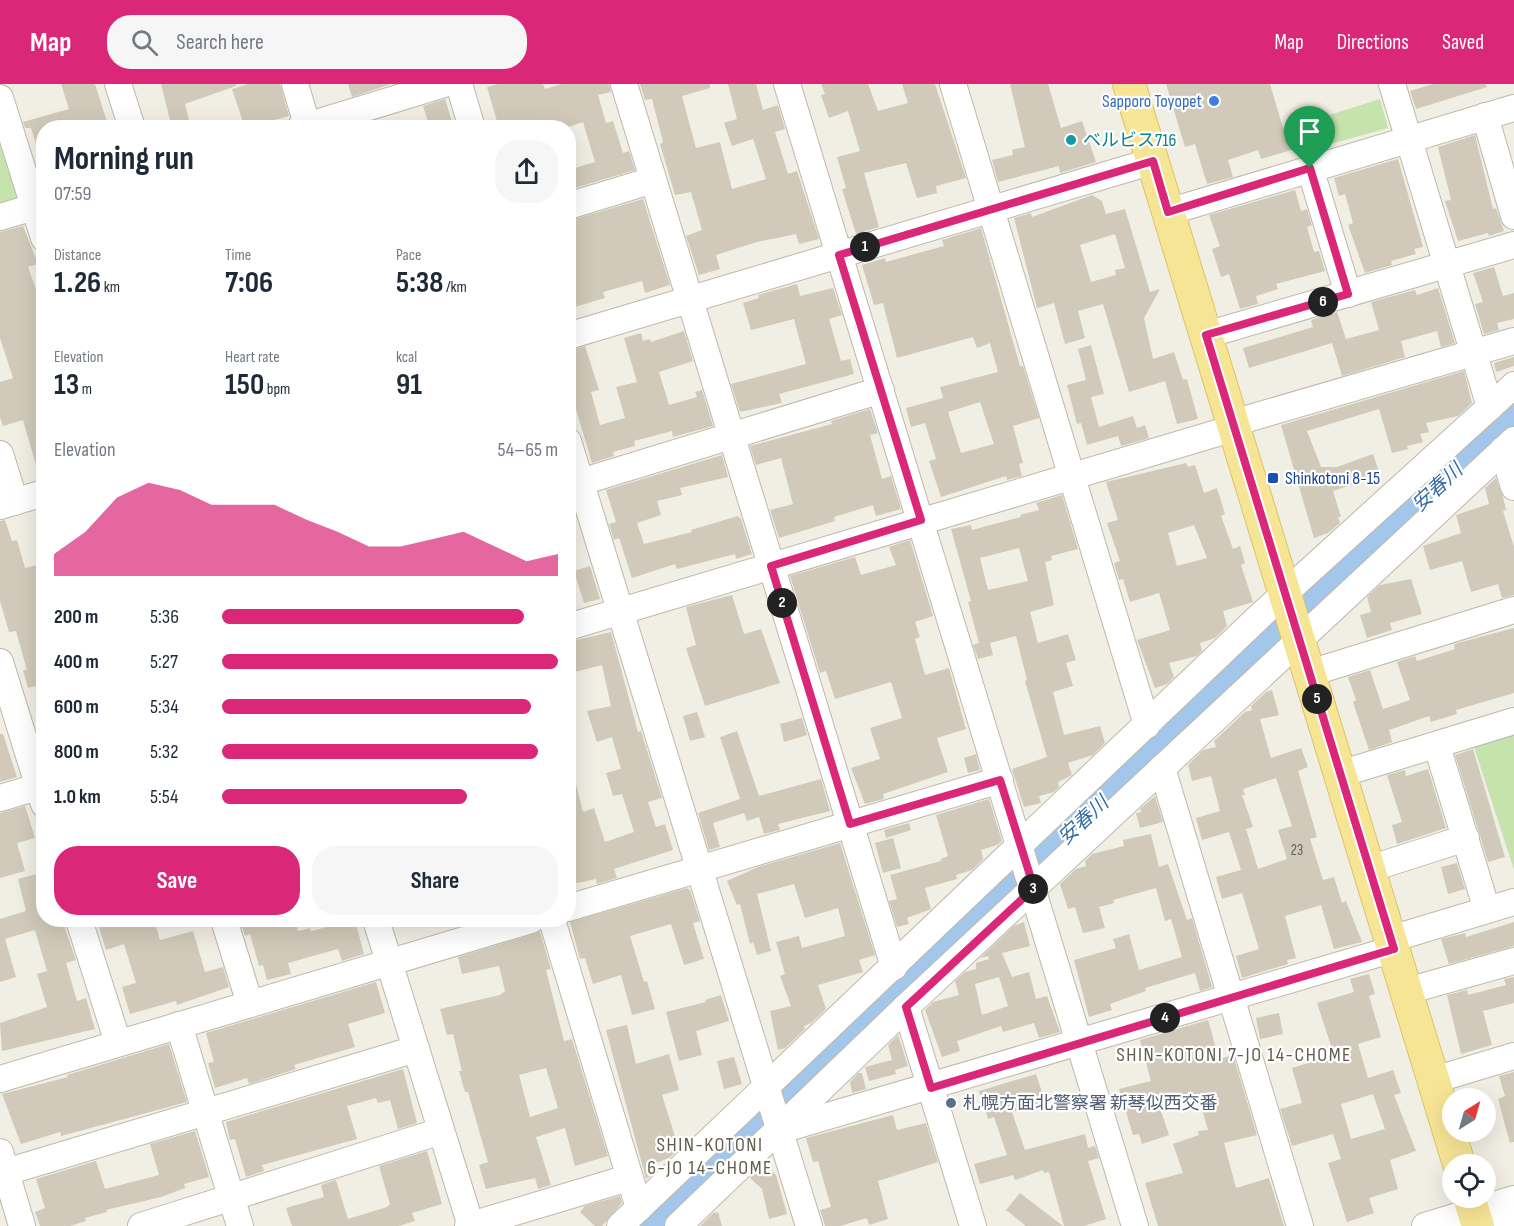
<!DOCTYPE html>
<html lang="en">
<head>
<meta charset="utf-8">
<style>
  body { margin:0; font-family:"Sofia Sans Condensed","Noto Sans JP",sans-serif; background:#f6f6f7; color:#1f2937; height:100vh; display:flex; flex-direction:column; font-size:22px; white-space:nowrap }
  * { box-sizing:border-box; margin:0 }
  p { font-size:20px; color:#747a83 }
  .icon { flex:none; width:33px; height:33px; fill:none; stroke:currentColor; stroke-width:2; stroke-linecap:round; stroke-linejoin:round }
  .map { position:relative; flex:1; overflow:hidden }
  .side { position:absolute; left:36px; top:36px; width:540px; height:807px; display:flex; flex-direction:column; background:#fff; border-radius:24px; box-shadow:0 6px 24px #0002 }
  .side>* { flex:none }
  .needle { width:39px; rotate:37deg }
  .tools { position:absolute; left:1442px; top:1004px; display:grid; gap:12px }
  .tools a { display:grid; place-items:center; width:54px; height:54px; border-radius:50%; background:#fff; box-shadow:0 6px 24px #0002; font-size:30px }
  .pin { position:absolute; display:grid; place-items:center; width:51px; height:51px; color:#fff; margin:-62px -26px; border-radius:50% 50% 50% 0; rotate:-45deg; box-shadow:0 0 6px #0007 }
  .pin .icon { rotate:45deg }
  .km { position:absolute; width:30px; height:30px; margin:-15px; border-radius:50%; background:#222; color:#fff; font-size:16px; line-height:30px; text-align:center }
  .round { display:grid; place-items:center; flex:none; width:63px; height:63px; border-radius:24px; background:#f6f6f7 }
  .head { display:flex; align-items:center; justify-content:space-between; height:102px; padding:0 18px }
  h1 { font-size:33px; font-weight:700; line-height:45px }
  .metrics { display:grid; grid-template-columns:repeat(3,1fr); gap:9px; height:102px; padding:6px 18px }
  .metrics div { display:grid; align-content:center }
  .metrics b { font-size:30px; font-weight:700 }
  .metrics small { font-size:16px; font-weight:400 }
  .metrics p { font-size:16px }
  .chart { height:168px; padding:12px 18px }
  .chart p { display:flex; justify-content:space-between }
  .chart svg { width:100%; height:108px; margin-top:6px; fill:#db2777; opacity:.7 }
  .action { display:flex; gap:12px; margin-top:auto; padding:12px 18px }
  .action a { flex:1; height:69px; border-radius:24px; background:#db2777; color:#fff; font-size:24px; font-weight:700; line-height:69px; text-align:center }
  .action a+a { background:#f6f6f7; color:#1f2937 }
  ul { padding:0 18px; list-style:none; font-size:20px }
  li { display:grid; grid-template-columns:96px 72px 1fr; align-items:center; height:45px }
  li i { height:15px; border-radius:8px; background:#db2777 }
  header { display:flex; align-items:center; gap:36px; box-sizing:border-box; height:84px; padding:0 30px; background:#db2777; color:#fff }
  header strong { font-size:28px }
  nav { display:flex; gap:33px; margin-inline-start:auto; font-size:21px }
  .search { width:420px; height:54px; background:#f6f6f7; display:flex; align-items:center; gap:15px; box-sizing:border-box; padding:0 21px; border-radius:24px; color:#747a83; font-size:22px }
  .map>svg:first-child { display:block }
  .green { fill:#c6e3ae }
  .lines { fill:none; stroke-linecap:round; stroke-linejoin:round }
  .river { stroke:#a3c6eb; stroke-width:30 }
  .building { fill:#d1caba; fill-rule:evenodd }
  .minor-casing { stroke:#beb9aa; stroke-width:28 }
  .major-casing { stroke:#dbc367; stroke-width:34 }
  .minor { stroke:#fff; stroke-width:26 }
  .major { stroke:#f7e596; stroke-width:32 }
  .route-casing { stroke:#fff; stroke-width:12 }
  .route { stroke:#db2777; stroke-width:8 }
  .shop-dot { fill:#3f7fe0; stroke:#fff; stroke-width:2 }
  .culture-dot { fill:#0f9aa8; stroke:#fff; stroke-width:2 }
  .transit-dot { fill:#1a4fb4; stroke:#fff; stroke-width:2 }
  .service-dot { fill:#5c6f8a; stroke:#fff; stroke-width:2 }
  .labels { text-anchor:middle; stroke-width:4.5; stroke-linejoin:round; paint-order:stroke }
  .number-label { font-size:15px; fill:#666156 }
  .shop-label { font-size:18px; fill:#366cbe; stroke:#fff; text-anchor:end }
  .culture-label { font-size:18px; fill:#0d838f; stroke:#fff; text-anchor:start }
  .transit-label { font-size:18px; fill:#164399; stroke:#fff; text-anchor:start }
  .service-label { font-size:18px; fill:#4e5e75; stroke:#fff; text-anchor:start }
  .water-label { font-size:20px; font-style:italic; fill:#356ca6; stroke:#fff }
  .neighbourhood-label { font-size:20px; letter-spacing:1.5px; fill:#645d4c; stroke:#fff }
</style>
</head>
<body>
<header>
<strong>Map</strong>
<div class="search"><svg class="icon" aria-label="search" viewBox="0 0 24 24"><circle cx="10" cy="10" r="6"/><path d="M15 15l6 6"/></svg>Search here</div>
<nav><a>Map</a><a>Directions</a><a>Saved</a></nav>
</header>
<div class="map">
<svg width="1514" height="1142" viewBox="0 0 1514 1142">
  <rect width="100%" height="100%" fill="#f1eee4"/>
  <g class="green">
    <path d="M1380 15 1388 44 1331 60 1323 33Z"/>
    <path d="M0 60 17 114 0 119Z"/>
    <path d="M1514 648V786L1473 660Z"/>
  </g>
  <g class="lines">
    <path class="river" d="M651 1142 1514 330"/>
  </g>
  <g class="building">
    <path d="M61 0H95L109 44H44V73H40L31 44H25L23 38 69 25Z"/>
    <path d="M161 0H236V2L185 20 191 44H172Z"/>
    <path d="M248 0H280L289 32 245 44 232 5Z"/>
    <path d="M348 0H391L352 13Z"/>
    <path d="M498 0H543L545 5 562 0H609L611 8 598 11 606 39 613 37 623 69 629 67 635 86 568 106V86L595 78 583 38 565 44H499L487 3Z"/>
    <path d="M640 0H710V4L682 12 696 64 720 58 732 105 766 95 753 55 732 62 724 39 737 35 728 0H756L763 26 778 21 785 45 775 48 788 90 797 87 819 155 799 160 796 150 757 158 716 171 720 185 699 191 686 152 702 146 691 108 675 111 660 60 663 58 652 15 645 16Z"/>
    <path d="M821 0H868L878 27 908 19 902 0H935L966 94 936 102 937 109 917 114 906 79 864 89 879 143 856 150 842 105 846 104 837 73 860 67 848 27 829 34 821 11 825 10Z"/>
    <path d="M1010 0H1048L1061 44 1082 37 1096 78 1060 89 1059 82 998 98 992 76 1013 71 1012 66 1025 63Z"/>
    <path d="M1166 0H1270L1283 44 1319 33 1326 56 1261 75 1258 66 1228 76 1233 93 1207 100 1195 60 1185 63Z"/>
    <path d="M1433 0H1486L1487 3 1416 25 1410 7Z"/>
    <path d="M445 15 454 44H430L423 22Z"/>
    <path d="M1475 51 1493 125 1496 124 1504 147 1489 152 1488 149 1458 157 1445 117 1451 116 1438 63Z"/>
    <path d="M1398 75 1423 163 1414 165 1416 170 1391 177 1392 181 1365 189 1348 141 1353 139 1345 110 1339 112 1334 94Z"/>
    <path d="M1295 106 1301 127 1307 125 1312 141 1307 143 1314 168 1319 167 1325 187 1276 200 1278 205 1256 212 1258 220 1240 225 1229 190 1221 193 1212 165 1220 162 1209 131Z"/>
    <path d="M1092 111 1102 117 1106 130 1125 125 1150 208 1160 205 1144 234 1153 275 1174 268 1183 296 1187 295 1198 335 1177 340 1165 297 1129 308 1103 220 1078 227 1085 254 1065 260 1054 219 1037 224 1014 134 1031 129 1032 133ZM1115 150 1125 184 1115 186 1116 191 1091 198 1080 161Z"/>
    <path d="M643 115 670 201 645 209 642 197 603 208 605 214 568 225V137Z"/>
    <path d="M23 142 38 180 28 183 38 211 44 209 43 394 40 395 23 336 3 342 0 333V298L13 294 0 254V148Z"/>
    <path d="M981 144 1020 282H1023L1039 334 1013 342 1023 379 1019 380 1022 392 1007 396 1006 392 941 413 929 377 936 375 925 339 911 343 906 324 943 314 940 303 998 288 990 259 977 264 973 253 897 274 883 219 874 221 862 181 885 174 886 178 944 162 942 156ZM980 318 994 360 961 369 948 328Z"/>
    <path d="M1494 183 1503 212 1514 209V235L1497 239 1499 246 1484 250 1475 220 1483 218 1473 189Z"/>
    <path d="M797 200 800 212 833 204 842 231 829 235 841 277 850 275 854 290 779 310 782 319 740 328 731 300 806 280 794 235 751 246 743 219 759 214 758 211Z"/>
    <path d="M1438 204 1455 259 1441 263 1437 247 1401 257 1405 273 1342 292 1332 259 1249 284 1243 264 1313 243 1311 236 1337 228 1346 255 1379 246 1371 218 1415 206 1417 211Z"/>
    <path d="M684 247 693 277 659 288 669 321 697 313 695 308 702 306 713 342 673 353 672 347 634 357 635 362 613 368 614 372 592 379 573 315 572 304 575 303 568 281V267L585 262 599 306 591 308 600 341 625 334 616 303 637 298 624 254 641 249 643 257 650 255 651 258Z"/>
    <path d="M1091 261 1104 310 1091 313 1099 343 1133 332 1137 344 1145 341 1149 354 1121 362 1118 352 1087 361 1081 339 1077 340 1067 301 1086 296 1078 265Z"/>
    <path d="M1514 273V282L1496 288 1494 279Z"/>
    <path d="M1464 287 1472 319 1458 332 1426 339 1429 348 1420 350 1423 358 1407 362 1408 365 1392 369 1379 325 1307 347 1321 383H1337L1373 370 1380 391 1333 407 1341 433H1338L1340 439 1328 449 1314 454 1281 341Z"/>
    <path d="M870 325 878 349 870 351 882 395 891 392 901 425 876 432 873 421 834 433 835 437 779 454 770 426 793 420 781 374 756 381 750 362 832 340 831 337Z"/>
    <path d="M722 371 728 393 680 404 682 411 657 417 661 431 637 439 644 460 692 448 691 446 738 432 741 435 752 470 736 475 735 470 677 485 675 480 632 494 619 454 614 456 609 440 616 438 606 406Z"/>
    <path d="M1186 379 1188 383 1195 381 1204 409 1217 404 1225 430 1221 432 1233 465 1240 462 1245 479 1241 481 1253 518 1223 527 1227 542 1215 554 1200 559 1202 567 1197 572 1169 579 1174 593 1167 600 1155 604 1137 556 1170 546 1159 509 1130 518 1123 495 1119 496 1114 479 1120 477 1107 439 1118 436 1106 398ZM1194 441 1207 474 1177 482 1168 449Z"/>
    <path d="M1496 394 1503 413 1506 426 1503 427 1514 463V511L1502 514 1498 500 1471 508 1462 477 1430 486 1423 462 1461 449 1456 431 1489 420 1485 404Z"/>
    <path d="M1062 411 1078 465 1051 472 1052 476 1045 478 1054 521 1030 528 1038 559 1068 550 1076 576 1066 579 1073 602 1053 608 1064 651 1100 642 1105 659 1093 671 1068 679 1072 691 1058 698 1059 703 1054 708 1039 712 1041 719 1024 723 1012 685 1047 673 1025 597 1027 596 1016 552 990 559 993 571 978 575 973 561 979 559 968 518 971 517 951 445 971 441 972 446 1021 433 1020 431 1039 426 1036 419ZM1019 464 1028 497 988 506 980 474Z"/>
    <path d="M5 436 12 457 17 456 25 484 44 479V600L28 604 23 586H27L16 547 9 548 0 517V437Z"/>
    <path d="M910 456 933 532 915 538 920 553 915 555 925 591 949 584 966 645 937 654 948 688 883 710 884 715 865 720 851 684 880 675 870 644 902 634 891 598 835 615 826 587 820 589 790 492 855 473 861 491 896 481 889 463Z"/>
    <path d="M590 482 600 515 584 519 574 487Z"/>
    <path d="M1411 495 1422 530 1390 539 1392 546 1367 554 1360 531 1371 528 1367 513 1380 501Z"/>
    <path d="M732 511 744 550 761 545 780 599 705 622 686 564 696 561 686 523Z"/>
    <path d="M1514 544V609L1456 626 1457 630 1431 638 1429 632 1389 646 1392 658 1369 666 1353 618 1356 616 1348 593 1370 586 1383 625 1410 616 1397 578 1415 572 1417 577 1455 565 1454 560Z"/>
    <path d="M611 548 638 648 641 647 662 714 648 718 656 743 665 740 673 766 614 785 617 794 597 800 596 795 568 801V689L573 688 583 728 594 724 605 758 634 748 622 710 613 712 606 689 621 685 612 653 597 658 587 627 611 622 602 581 571 589 568 579V558Z"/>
    <path d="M1272 606 1279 631 1260 635 1271 674 1301 664 1308 683 1298 687 1317 753 1310 755 1323 796 1334 793 1342 819 1346 817 1362 858 1334 865 1321 821 1285 832 1296 874 1287 876 1288 880 1242 894 1236 872 1259 865 1242 809 1222 815 1216 793 1241 786 1229 748 1202 756 1196 734 1220 727 1211 692 1192 697 1188 681 1203 666 1216 663 1214 657 1245 628 1252 626 1251 622 1266 608ZM1276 694 1292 742 1278 746 1287 775 1258 785 1246 745 1253 743 1242 711H1245L1243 705Z"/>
    <path d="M697 628 705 653 690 657 683 632Z"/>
    <path d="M802 634 807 651 784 658 780 640Z"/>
    <path d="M737 647 759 712 821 695 830 727 778 740 780 746 764 750 759 733 747 737 744 729 713 739 720 763 709 766 698 729 740 715 720 653Z"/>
    <path d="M0 650H3L17 693 0 698Z"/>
    <path d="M1473 665 1505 773 1488 778 1455 671Z"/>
    <path d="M976 670 980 686 968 689 964 674Z"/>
    <path d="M1428 685 1446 744 1397 760 1392 741 1402 738 1387 691 1405 686 1406 692Z"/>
    <path d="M1155 712 1163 738 1140 744 1136 729 1141 728 1140 725Z"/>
    <path d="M989 715 1002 757 997 761 981 766 983 775 972 786 956 791 957 795 925 804 931 825 907 834 909 840 897 843 889 817 897 815 890 791 941 777V775L948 772 936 731Z"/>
    <path d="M25 722 35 754 17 759 25 787 0 794V729Z"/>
    <path d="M909 739 911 746 886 754 884 746Z"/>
    <path d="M1151 750 1159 783 1168 780 1187 836 1192 834 1212 903 1200 907 1195 889 1145 904 1146 907 1110 920 1112 926 1089 933 1074 876 1116 864 1113 855 1129 850 1139 886 1182 873 1171 835 1165 837 1156 804 1113 816 1114 819 1099 823 1105 844 1083 849 1075 823 1068 825 1060 800 1076 785 1086 782 1085 777 1092 770 1124 762 1123 756Z"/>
    <path d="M893 754 901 784 883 789 875 759Z"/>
    <path d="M840 759 875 871 859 876 863 888 818 901 826 925 811 939 804 942 805 945 785 964 778 966 770 927 791 922 780 892 785 890 776 858 799 852 802 864 845 852 838 824 805 834 794 800 757 810 771 867 757 871 753 858 750 860 740 820 737 821 727 797 758 783Z"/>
    <path d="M1457 779 1465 805 1448 810 1441 783Z"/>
    <path d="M44 788V836H62L76 876 66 879 77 917 86 914 95 945 2 967 0 939 47 923 37 890 47 887 35 846 5 855 16 893 0 898V835L26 827 18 795Z"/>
    <path d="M687 804 690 806 700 837 693 839 704 875 684 881 671 840 630 852 644 898 647 897 655 925 632 931 621 891 593 900 585 874 580 875 570 838Z"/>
    <path d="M113 836H154L160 856 193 847 205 888 223 883 229 903 177 921 176 917 130 930 122 903 136 899 124 860 106 866 98 840Z"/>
    <path d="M240 836H295L298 847 310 844 311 847 355 836 364 870 342 877 338 865 288 879 291 890 267 896 263 881 259 882 250 850 245 852Z"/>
    <path d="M1024 838 1030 862 1002 869 1012 893 1029 888 1036 915 1047 912 1060 948 1039 954 1034 939 1003 948 1001 942 957 957 960 967 942 973 925 926 933 918 959 911 955 897 965 888 976 885V879L989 875 988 872 980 874 1014 842ZM999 893 1008 922 982 931 975 900Z"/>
    <path d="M1514 838V862L1449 880 1441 855 1465 849 1466 853Z"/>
    <path d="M540 848 551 885 546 886 564 957 572 955 608 1072 575 1082 565 1044 536 1053 551 1101 538 1105 535 1094 486 1105 479 1081 488 1078 468 1008H465L459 987H462L453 950 447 951 440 925 500 911 505 907 499 882 462 890 458 873ZM546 984 558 1024 530 1033 519 991Z"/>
    <path d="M1369 890 1375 910 1369 912 1381 953 1358 960 1368 994 1393 986 1401 1009 1394 1011 1416 1067 1390 1076 1398 1105 1369 1114 1374 1129 1347 1138 1328 1079 1341 1075 1333 1050 1292 1062 1280 1025 1302 1019 1292 984 1334 971 1317 919 1354 908 1350 895ZM1373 1010 1385 1045 1351 1055 1341 1020Z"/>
    <path d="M1514 893V919L1483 927 1492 961 1461 970 1447 911 1467 906 1468 911 1506 901 1504 895Z"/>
    <path d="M376 898 385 929 348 940 355 963 294 981 296 985 293 986 249 1000 247 994 215 1004 208 979 214 978 206 949Z"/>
    <path d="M721 911 729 937 696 947 702 971 679 977 666 928 706 918 705 916Z"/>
    <path d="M1279 929 1283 950 1260 955 1256 934Z"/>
    <path d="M1208 936 1219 975 1233 971 1257 1051 1224 1059 1236 1104 1269 1094 1284 1142H1158L1145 1099 1183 1089 1173 1060 1199 1051 1198 1047 1208 1046 1198 1011 1159 1021 1169 1051 1142 1060 1139 1050 1133 1051 1119 1005 1151 997 1140 956Z"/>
    <path d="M627 941 636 980 669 970 679 1006 662 1011 679 1065 669 1074 656 1079 658 1086 646 1095 606 946Z"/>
    <path d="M898 951 908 982 895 986 896 990 869 997 865 983 892 976 888 961Z"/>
    <path d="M169 960 187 1018 61 1052 60 1048 21 1060 2 1010 68 993 67 991Z"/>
    <path d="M734 973 742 1000 724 1005 717 977Z"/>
    <path d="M403 985 417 1039 398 1045 390 1016 378 1019 376 1014 347 1022 357 1055 262 1081 264 1087 246 1093 235 1055 230 1056 226 1038Z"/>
    <path d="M1514 988V1058L1510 1059 1498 1015 1505 1012 1499 992Z"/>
    <path d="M858 989H862L866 1005 852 1009 850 998Z"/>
    <path d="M1036 990 1045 1017 1012 1028 1025 1066 1085 1050 1088 1064 1095 1062 1099 1074 1088 1077 1106 1135 1084 1142H1064L1049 1088 1044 1089 1043 1086 1015 1096 1013 1091 980 1100 974 1080 1007 1071 994 1033 988 1035 979 1007Z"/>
    <path d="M893 1031 897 1046 926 1039 938 1078 878 1097 888 1135 869 1141 867 1134 840 1142H825L820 1126 831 1123 818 1077 813 1078 806 1054Z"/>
    <path d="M195 1047 209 1093 184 1100 185 1104 161 1113 106 1126 107 1128 85 1134 86 1137 70 1142H40L35 1128 45 1124 36 1095 96 1077 105 1105 159 1091 150 1060Z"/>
    <path d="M427 1067 442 1120 412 1129 415 1137 399 1142H292L286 1124 324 1113 321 1101 336 1096 348 1135 387 1123 390 1120 379 1082Z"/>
    <path d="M765 1080 776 1091 787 1130 769 1135 762 1105 750 1094Z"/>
    <path d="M1020 1109 1063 1142H1026L1006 1126Z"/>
    <path d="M620 1112 622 1119 602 1142H595L580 1128 585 1122Z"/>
    <path d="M718 1128 722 1142H700L713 1129Z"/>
  </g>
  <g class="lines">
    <g class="minor-casing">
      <g id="minor">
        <path d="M118 0 132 44"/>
        <path d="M295 0 308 44"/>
        <path d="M459 0 472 44"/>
        <path d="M624 0 894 883"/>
        <path d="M787 0 1135 1142"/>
        <path d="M953 0 1147 641"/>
        <path d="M1392 0 1490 323"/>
        <path d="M0 14 44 154"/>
        <path d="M1485 32 1514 132"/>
        <path d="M300 44 444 0"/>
        <path d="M1310 84 1348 210"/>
        <path d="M568 122 653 96"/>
        <path d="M1168 128 1514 24"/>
        <path d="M0 133 44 120"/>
        <path d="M1206 251 1514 161"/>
        <path d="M568 252 1153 77"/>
        <path d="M1233 339 1514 257"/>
        <path d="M568 357 809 1142"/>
        <path d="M1503 366 1514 403"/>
        <path d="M0 370 15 418"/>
        <path d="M581 398 881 306"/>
        <path d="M0 422 44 409"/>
        <path d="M568 543 1234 344"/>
        <path d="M0 578 44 720"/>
        <path d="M1310 589 1514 526"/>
        <path d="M1437 662 1487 826"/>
        <path d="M1162 684 1300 1142"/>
        <path d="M1340 690 1514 637"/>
        <path d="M0 714 44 701"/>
        <path d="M1369 785 1466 754"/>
        <path d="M568 824 1000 696"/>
        <path d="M79 836 118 959"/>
        <path d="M224 836 250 920"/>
        <path d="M376 836 471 1142"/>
        <path d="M552 836 639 1124"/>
        <path d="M1391 855 1514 818"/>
        <path d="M1407 907 1514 877"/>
        <path d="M906 923 973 1142"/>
        <path d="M179 941 240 1142"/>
        <path d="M0 995 531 836"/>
        <path d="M1434 996 1514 972"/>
        <path d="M784 1045 1394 865"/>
        <path d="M0 1068 22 1142"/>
        <path d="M6 1088 416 965"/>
        <path d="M141 1142 441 1047"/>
        <path d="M468 1142 628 1094"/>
        <path d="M620 1142 1262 530 1514 301"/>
        <path d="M678 1142 906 923 1514 356"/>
        <path d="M1425 1142 1514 1115"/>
        <path d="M1502 1142 1514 1138"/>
      </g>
    </g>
    <g class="major-casing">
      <g id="major">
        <path d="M1129 0 1459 1080"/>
        <path d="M1469 1113 1478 1142"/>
      </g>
    </g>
    <use href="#minor" class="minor"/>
    <use href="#major" class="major"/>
  </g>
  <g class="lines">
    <g class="route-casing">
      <path id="route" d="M1153 77 1168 128 1310 84 1348 210 1206 251 1394 865 931 1004 906 923 1034 804 1000 696 850 740 771 482 921 436 839 171Z"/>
    </g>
    <use href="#route" class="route"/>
  </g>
  <circle class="shop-dot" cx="1214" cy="17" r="6"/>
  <circle class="culture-dot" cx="1071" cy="56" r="6"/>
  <rect class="transit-dot" x="1267" y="388" width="12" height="12" rx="3"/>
  <circle class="service-dot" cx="951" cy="1019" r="6"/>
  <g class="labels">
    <g class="number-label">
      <text x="1297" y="771">23</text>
    </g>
    <g class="shop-label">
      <text x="1202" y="23">Sapporo Toyopet</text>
    </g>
    <g class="culture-label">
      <text x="1083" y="62">ベルビス716</text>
    </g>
    <g class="transit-label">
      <text x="1285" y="400">Shinkotoni 8-15</text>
    </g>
    <g class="service-label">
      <text x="963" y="1025">札幌方面北警察署 新琴似西交番</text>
    </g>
    <g class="water-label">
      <text transform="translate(1437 403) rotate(-43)" y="7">安春川</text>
      <text transform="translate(1083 736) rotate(-43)" y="7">安春川</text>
    </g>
    <g class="neighbourhood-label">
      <text x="1234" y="977">SHIN-KOTONI 7-JO 14-CHOME</text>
      <text x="710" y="1067">SHIN-KOTONI<tspan x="710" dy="23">6-JO 14-CHOME</tspan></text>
    </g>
  </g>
</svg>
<div class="tools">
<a><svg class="needle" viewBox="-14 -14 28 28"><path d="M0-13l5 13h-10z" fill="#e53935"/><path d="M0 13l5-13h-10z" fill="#747a83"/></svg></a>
<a><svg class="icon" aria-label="locate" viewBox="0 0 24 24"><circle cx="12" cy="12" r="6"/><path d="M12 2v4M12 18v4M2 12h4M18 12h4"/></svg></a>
</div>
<div class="pin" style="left:1310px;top:84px;background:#1e9e55"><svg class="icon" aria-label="arrive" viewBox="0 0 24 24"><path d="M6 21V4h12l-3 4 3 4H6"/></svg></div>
<b class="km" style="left:865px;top:163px">1</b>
<b class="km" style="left:782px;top:519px">2</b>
<b class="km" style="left:1033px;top:805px">3</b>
<b class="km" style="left:1165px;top:934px">4</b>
<b class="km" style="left:1317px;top:615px">5</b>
<b class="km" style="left:1323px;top:218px">6</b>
<section class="side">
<div class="head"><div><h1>Morning run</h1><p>07:59</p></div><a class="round"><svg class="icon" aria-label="share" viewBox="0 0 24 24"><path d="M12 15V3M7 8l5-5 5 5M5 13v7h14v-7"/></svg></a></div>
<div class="metrics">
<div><p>Distance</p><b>1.26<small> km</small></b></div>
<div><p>Time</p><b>7:06</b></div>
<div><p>Pace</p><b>5:38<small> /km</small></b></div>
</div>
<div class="metrics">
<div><p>Elevation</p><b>13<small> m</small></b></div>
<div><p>Heart rate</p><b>150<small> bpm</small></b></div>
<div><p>kcal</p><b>91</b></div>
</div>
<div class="chart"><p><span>Elevation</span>54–65 m</p>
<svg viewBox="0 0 160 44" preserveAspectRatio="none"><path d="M0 44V35L10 26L20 12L30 6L40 9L50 15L60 15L70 15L80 21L90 26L100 32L110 32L120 29L130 26L140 32L150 38L160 35V44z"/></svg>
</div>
<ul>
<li><b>200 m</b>5:36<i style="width:90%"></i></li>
<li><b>400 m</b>5:27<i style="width:100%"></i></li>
<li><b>600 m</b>5:34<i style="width:92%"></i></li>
<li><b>800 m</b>5:32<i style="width:94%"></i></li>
<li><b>1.0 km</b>5:54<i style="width:73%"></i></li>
</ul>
<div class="action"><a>Save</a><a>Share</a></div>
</section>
</div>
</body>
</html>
